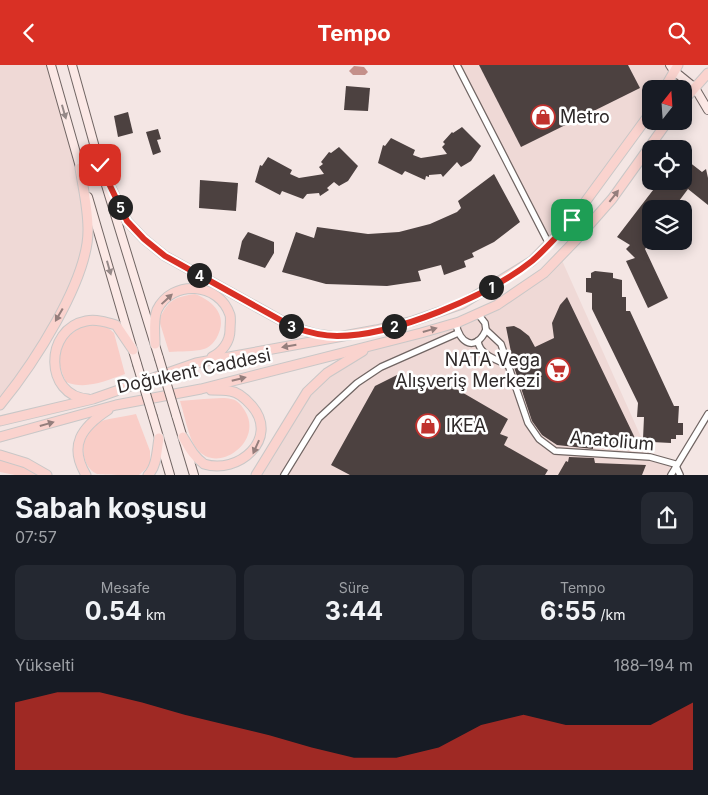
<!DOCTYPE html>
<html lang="tr">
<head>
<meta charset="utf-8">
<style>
  body { margin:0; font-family:Inter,sans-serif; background:#242831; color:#f1f3f6; height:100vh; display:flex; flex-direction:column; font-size:19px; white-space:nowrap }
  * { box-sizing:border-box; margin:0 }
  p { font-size:16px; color:#9ea1a6 }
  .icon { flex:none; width:28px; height:28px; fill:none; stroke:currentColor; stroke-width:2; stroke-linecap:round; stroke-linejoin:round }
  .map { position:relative; height:410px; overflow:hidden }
  .side { display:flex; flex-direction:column; background:#171b24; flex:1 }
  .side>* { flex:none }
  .needle { width:32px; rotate:17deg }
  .tools { position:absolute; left:642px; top:15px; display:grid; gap:10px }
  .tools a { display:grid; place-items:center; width:50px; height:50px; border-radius:10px; background:#171b24; box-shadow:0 2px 12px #0003; font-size:25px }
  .pin { position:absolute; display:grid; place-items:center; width:42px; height:42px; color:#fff; margin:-21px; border-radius:10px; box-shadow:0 2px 8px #0006 }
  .km { position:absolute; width:25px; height:25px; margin:-12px; border-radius:50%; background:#222; color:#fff; font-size:14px; line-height:25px; text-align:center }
  .round { display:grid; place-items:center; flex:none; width:52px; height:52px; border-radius:10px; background:#242831 }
  .summary { display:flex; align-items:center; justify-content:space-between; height:85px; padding:0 15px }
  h1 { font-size:28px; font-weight:700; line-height:38px }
  .stats { display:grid; grid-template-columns:repeat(3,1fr); gap:8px; height:85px; padding:5px 15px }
  .stats div { display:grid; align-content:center; border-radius:10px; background:#242831; text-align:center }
  .stats b { font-size:25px; font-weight:700 }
  .stats small { font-size:14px; font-weight:400 }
  .stats p { font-size:14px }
  .chart { height:140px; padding:10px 15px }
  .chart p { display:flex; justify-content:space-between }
  .chart svg { width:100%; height:90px; margin-top:5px; fill:#d93025; opacity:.7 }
  header { display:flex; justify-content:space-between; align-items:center; height:65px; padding:0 15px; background:#d93025; color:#fff; font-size:22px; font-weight:700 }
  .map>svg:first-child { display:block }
  .built { fill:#efd9d6 }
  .green { fill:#f9cdc7 }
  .water { fill:#c4908a }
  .building { fill:#4c4140 }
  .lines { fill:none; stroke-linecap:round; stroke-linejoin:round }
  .street-casing { stroke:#706563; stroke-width:8 }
  .secondary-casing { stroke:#706563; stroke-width:10 }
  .primary-casing { stroke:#c9c7c7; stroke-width:11 }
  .street { stroke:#fff; stroke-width:5.5 }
  .secondary { stroke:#fce9e6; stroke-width:8 }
  .primary { stroke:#fad3ce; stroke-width:9 }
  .secondary-bridge-casing { stroke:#706563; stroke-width:10; stroke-linecap:butt }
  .secondary-bridge { stroke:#fce9e6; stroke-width:8 }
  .oneway { fill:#958988 }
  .oneway2 { fill:#947e7c }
  .route-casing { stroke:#fff; stroke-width:10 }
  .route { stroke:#d93025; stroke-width:6 }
  .labels { text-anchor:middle; stroke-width:5; stroke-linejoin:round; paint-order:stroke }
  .poi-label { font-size:18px; fill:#2e2929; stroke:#fff; text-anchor:start }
  .street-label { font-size:18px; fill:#2e2929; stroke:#fff }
</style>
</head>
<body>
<header><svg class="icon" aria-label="back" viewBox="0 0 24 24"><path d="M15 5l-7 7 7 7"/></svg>Tempo<svg class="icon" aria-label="search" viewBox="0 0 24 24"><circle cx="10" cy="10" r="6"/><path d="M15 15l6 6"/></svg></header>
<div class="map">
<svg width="708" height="410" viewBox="0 0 708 410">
  <rect width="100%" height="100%" fill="#f4e6e4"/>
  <g class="built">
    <path d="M0 0H51L80 103 88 165 75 221 0 340Z"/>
    <path d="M457 0H670L674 6 664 24H651V47L549 179Z"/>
    <path d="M560 191 650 392 675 399 671 410H256L307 327 375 280 497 240Z"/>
  </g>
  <g class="green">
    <path d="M195 229C215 237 229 252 216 274 213 278 210 282 204 284 194 287 180 286 169 287L159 255C168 236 173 232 195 229Z"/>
    <path d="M87 259 105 260 114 268 125 309C105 316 86 325 66 317 52 286 58 275 87 259Z"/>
    <path d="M204 334C212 334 223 332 231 334 238 335 242 341 245 346 264 377 217 410 197 384 189 375 184 348 180 336Z"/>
    <path d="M136 349 150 386V400L139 410C129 410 105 410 97 409 79 401 79 369 95 359 105 353 124 352 136 349Z"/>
    <path d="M0 390 47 410H15L0 407Z"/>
  </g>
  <path class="water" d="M354 1 364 2 368 7 365 10H353L349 6Z"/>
  <g class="building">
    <path d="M479 0H628L640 23 521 82Z"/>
    <path d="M346 21 370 23 368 46 344 45Z"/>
    <path d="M128 47 133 68 118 72 114 51Z"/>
    <path d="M462 62 481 81 471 96 461 102 457 97 443 112 441 109 429 110V112L426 111 425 115 405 106 402 110 378 98 383 80 385 81 391 73 415 85 413 90 421 93 447 89 442 82 445 79 443 77 452 67 453 68Z"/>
    <path d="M158 64 161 74 157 75 161 87 153 90 146 67Z"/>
    <path d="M339 82 358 101 348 116 339 121 334 117 327 123 329 125 320 131 319 128 307 129 303 134 282 126 280 130 255 117 260 100 262 101 268 92 292 105 290 109 299 113 324 109 319 102 323 99 321 97 329 87 331 88Z"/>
    <path d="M684 93 702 107 706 104 708 113V140L688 124 673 144H651V175L645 184 668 233 648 243 626 196 635 193 626 184 630 180 617 172 660 116H684Z"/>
    <path d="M494 109 520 157 494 177 472 188 474 192 464 196 466 202 444 210 441 200 418 206 421 216 387 221 326 219 282 207 296 167 314 173 317 162 368 169 399 167 430 159 457 147 461 143 458 136Z"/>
    <path d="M200 115 238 118 236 146 199 143Z"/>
    <path d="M248 167 274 177V188L265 203 238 194 242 176Z"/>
    <path d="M595 206 613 208V213L622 215V232H626V246H630L674 341H679L678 358H683V370H676V374H671V378L652 377V374H643L644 352H637L638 338 592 244V228L586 227V213H591V208Z"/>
    <path d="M567 232 633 369 639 382H593V384L557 380 542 370 532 356 514 302 506 262 514 261 520 264 529 271 535 282 554 273 552 258 560 240Z"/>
    <path d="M397 310 425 326 434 311 508 354 500 369 508 372 504 380 548 405 545 410H350L331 400 375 321Z"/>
    <path d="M569 392 594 393 595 398 646 400 642 410H558L566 396 568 397Z"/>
  </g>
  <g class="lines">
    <g class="street-casing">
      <g id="street">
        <path d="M457 0 549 179"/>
        <path d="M456 258C459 279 476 287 486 265L485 258 478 249"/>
        <path d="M486 265 501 279 528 358 539 374 555 386 650 392 675 399 680 410"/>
        <path d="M478 276C479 290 498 295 509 301"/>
        <path d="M284 410 319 353 357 318 381 302 458 268"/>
        <path d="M671 410 708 349"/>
      </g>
    </g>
    <g class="secondary-casing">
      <g id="secondary">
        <path d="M51 0 82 109"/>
        <path d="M72 0 101 104"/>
        <path d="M670 0 674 6 695 23 708 45"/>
        <path d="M106 120 159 293"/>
        <path d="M88 132 137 299"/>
        <path d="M176 350 194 410"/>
        <path d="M153 352 170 410"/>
      </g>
    </g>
    <g class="primary-casing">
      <g id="primary">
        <path d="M664 24 678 0"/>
        <path d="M684 35 708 8"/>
        <path d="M100 100 127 156 144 174 165 191 293 262 316 269 331 271"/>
        <path d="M155 279C155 268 153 255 157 245 172 214 219 217 230 250 231 254 230 260 230 265 230 277 222 287 212 292"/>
        <path d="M88 334C44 331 44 264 86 256 96 254 106 257 116 260L133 285"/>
        <path d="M0 340C32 301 89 215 88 164 88 143 83 123 80 103"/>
        <path d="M0 356 93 334 196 298 376 265 413 256 462 239 532 196 572 155 651 47"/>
        <path d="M0 372 116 340 201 324 421 268 459 257 497 240 544 208 575 176 612 134 668 56"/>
        <path d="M183 372C189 382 194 392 204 399 238 410 280 374 252 341 246 334 239 327 230 326 224 325 217 325 211 325"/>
        <path d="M0 390 26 398 47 410"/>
        <path d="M86 410C68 380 82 362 108 345"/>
        <path d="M148 410C157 402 157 384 159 373"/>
        <path d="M256 410 307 327 327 308 363 286"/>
      </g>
    </g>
    <use href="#street" class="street"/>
    <use href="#secondary" class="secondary"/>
    <use href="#primary" class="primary"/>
    <g class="secondary-bridge-casing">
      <g id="secondary-bridge">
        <path d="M159 293 176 350"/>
        <path d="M137 299 153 352"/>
      </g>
    </g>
    <use href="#secondary-bridge" class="secondary-bridge"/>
  </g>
  <defs><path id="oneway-solid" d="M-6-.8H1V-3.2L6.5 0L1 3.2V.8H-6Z" transform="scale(1.25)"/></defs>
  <g class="oneway">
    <use href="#oneway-solid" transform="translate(64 47) rotate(74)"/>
    <use href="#oneway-solid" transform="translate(109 203) rotate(74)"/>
  </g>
  <g class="oneway2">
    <use href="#oneway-solid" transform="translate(614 131) rotate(-52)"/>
    <use href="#oneway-solid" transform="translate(167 234) rotate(-43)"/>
    <use href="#oneway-solid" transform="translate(59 250) rotate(120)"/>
    <use href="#oneway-solid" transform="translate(430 265) rotate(-16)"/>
    <use href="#oneway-solid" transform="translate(289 281) rotate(170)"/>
    <use href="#oneway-solid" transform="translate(239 314) rotate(-14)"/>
    <use href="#oneway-solid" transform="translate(47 359) rotate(-16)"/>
    <use href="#oneway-solid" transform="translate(256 382) rotate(114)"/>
  </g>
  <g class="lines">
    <g class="route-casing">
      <path id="route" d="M100 100 127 156 144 174 165 191 293 262C307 267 322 271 337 271 394 271 488 231 532 196 546 184 559 169 572 155"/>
    </g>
    <use href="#route" class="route"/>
  </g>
  <defs>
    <g id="shop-ring" transform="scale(1.25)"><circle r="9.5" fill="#fff" stroke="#c1322e" stroke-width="1.5"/><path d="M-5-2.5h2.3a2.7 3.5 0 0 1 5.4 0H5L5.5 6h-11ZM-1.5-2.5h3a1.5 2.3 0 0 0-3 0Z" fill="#c1322e"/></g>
    <g id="supermarket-ring" transform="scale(1.25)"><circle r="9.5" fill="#fff" stroke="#c1322e" stroke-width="1.5"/><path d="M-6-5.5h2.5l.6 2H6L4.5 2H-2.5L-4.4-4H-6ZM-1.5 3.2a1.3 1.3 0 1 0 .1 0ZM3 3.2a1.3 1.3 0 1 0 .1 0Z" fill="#c1322e"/></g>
  </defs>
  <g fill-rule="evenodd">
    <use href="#shop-ring" x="543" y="52"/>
    <use href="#supermarket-ring" x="558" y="305"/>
    <use href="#shop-ring" x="428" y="361"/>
  </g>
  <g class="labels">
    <g class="poi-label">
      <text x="560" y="58">Metro</text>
      <text x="540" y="301" text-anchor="end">NATA Vega<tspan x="540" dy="21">Alışveriş Merkezi</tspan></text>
      <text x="446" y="367">IKEA</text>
    </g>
    <g class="street-label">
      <text transform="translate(194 306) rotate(-12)" y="6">Doğukent Caddesi</text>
      <text transform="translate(612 376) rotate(5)" y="6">Anatolium</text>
    </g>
  </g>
</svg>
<div class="tools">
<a><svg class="needle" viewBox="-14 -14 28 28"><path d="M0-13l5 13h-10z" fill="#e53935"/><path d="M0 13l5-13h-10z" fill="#9ea1a6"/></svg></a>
<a><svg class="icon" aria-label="locate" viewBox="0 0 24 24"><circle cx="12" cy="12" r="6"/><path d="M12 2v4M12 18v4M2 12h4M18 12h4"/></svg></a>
<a><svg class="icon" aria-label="layers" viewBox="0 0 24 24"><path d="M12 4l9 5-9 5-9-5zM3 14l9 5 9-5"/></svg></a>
</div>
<div class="pin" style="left:572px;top:155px;background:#1e9e55"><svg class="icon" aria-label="arrive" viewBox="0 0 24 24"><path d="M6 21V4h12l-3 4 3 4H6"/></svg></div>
<div class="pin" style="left:100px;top:100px;background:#d93025"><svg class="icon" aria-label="check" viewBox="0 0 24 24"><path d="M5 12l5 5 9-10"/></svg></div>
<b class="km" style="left:491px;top:222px">1</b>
<b class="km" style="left:394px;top:261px">2</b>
<b class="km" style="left:291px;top:261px">3</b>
<b class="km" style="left:199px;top:210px">4</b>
<b class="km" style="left:120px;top:142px">5</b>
</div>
<section class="side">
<div class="summary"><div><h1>Sabah koşusu</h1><p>07:57</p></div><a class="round"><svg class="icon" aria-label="share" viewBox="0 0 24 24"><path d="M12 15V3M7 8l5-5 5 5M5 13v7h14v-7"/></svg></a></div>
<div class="stats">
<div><p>Mesafe</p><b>0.54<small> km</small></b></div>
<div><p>Süre</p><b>3:44</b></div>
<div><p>Tempo</p><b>6:55<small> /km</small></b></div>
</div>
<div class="chart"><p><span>Yükselti</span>188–194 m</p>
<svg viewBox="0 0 160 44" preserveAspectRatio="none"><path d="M0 44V11L10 6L20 6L30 11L40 17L50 22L60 27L70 33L80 38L90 38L100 33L110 22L120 17L130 22L140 22L150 22L160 11V44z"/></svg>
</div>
</section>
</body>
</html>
